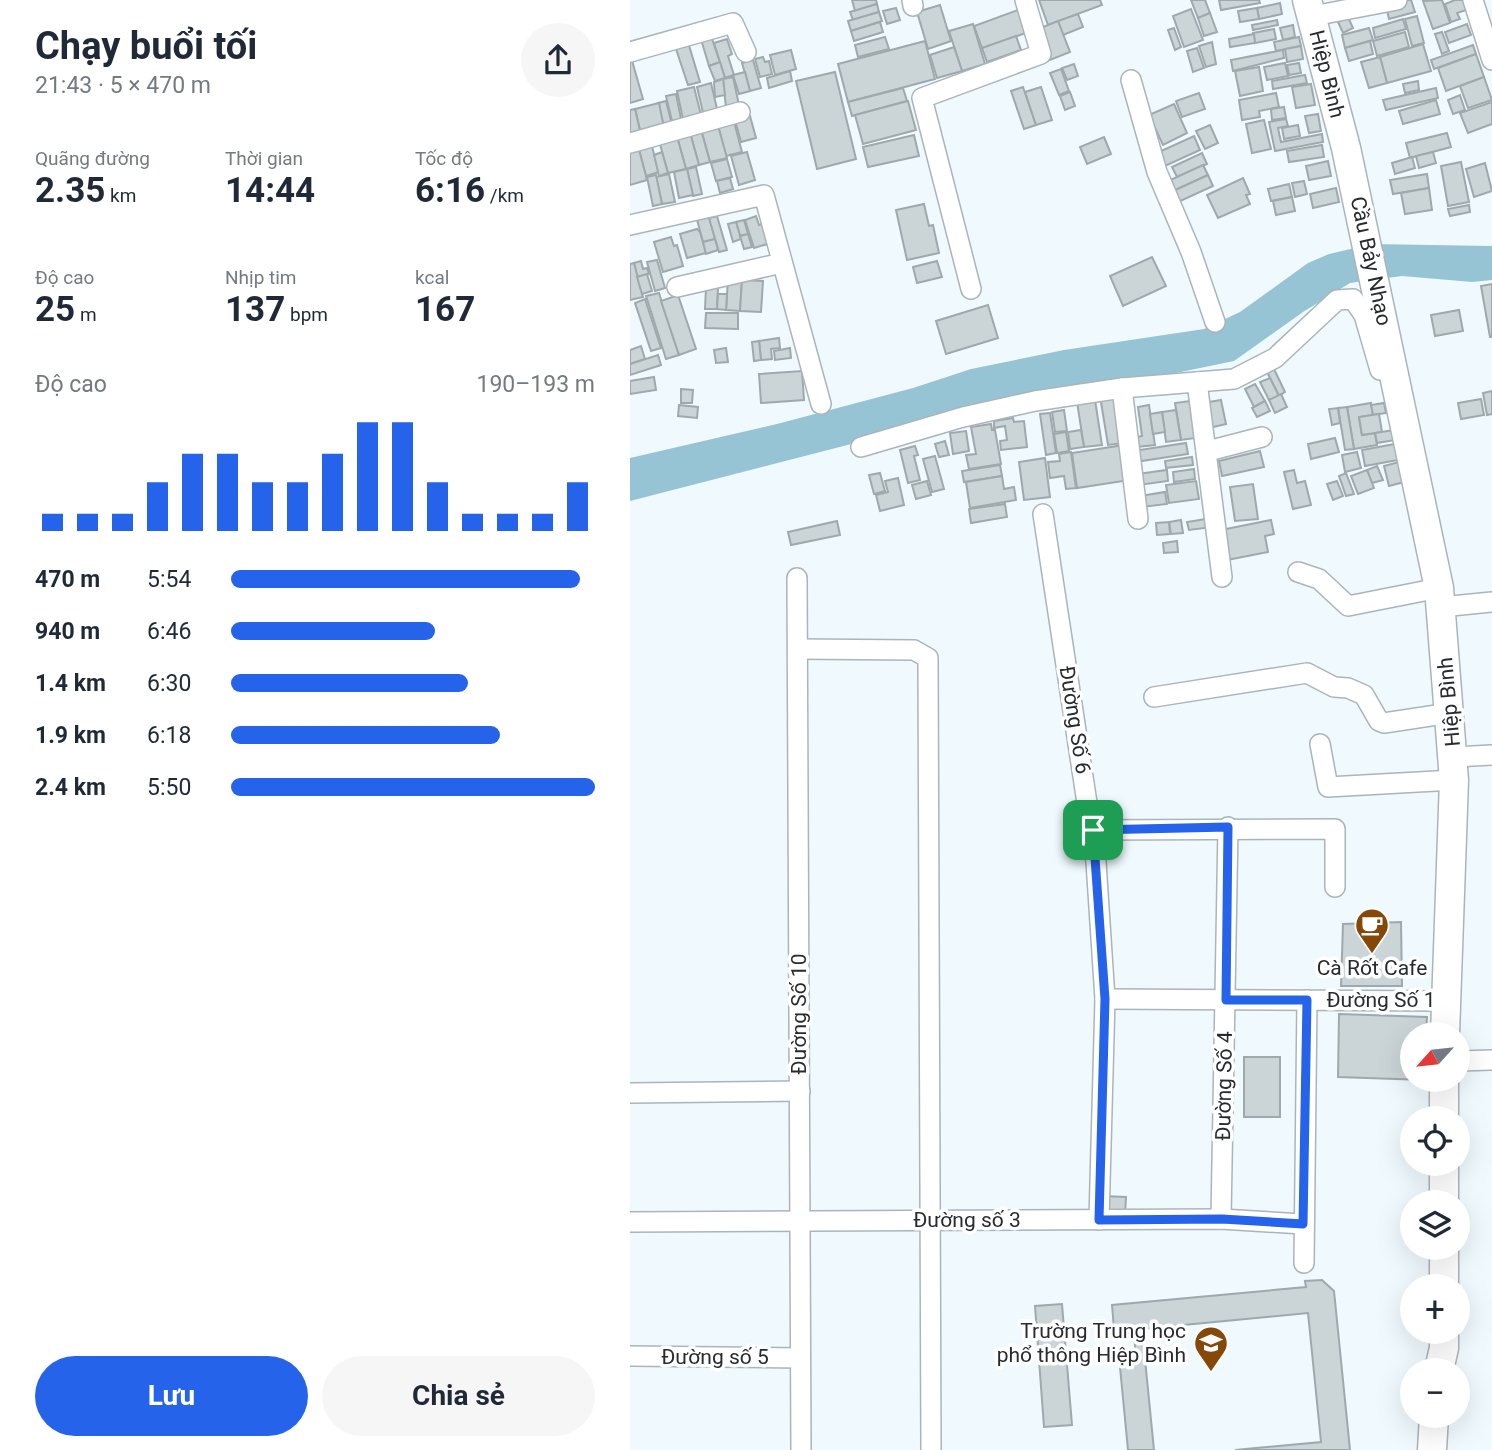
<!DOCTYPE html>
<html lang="vi">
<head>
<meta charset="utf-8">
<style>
  body { margin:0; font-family:Roboto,sans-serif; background:#f6f6f7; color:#1f2937; height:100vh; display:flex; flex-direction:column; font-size:26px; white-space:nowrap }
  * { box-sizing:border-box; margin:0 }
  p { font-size:23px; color:#747a83 }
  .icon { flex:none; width:38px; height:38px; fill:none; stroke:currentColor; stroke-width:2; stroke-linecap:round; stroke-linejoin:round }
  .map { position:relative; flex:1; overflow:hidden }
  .panel { display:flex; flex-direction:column; background:#fff; width:630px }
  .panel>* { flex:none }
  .needle { width:46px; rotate:243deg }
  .buttons { position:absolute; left:770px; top:1022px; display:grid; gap:14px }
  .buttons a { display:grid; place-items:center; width:70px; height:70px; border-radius:50%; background:#fff; box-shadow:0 7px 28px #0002; font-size:35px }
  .pin { position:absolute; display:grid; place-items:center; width:60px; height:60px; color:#fff; margin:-30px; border-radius:14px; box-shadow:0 4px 10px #0006 }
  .round { display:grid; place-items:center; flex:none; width:74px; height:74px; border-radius:37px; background:#f6f6f7 }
  .headline { display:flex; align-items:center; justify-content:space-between; height:119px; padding:0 35px }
  h1 { font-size:38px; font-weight:700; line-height:52px }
  .metrics { display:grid; grid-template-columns:repeat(3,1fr); gap:10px; height:119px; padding:7px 35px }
  .metrics div { display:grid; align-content:center }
  .metrics b { font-size:35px; font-weight:700 }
  .metrics small { font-size:19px; font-weight:400 }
  .metrics p { font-size:19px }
  .chart { height:196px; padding:14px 35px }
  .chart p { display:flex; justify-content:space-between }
  .chart svg { width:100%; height:126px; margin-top:7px; stroke:#2563eb; stroke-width:6 }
  .cta { display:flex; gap:14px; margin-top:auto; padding:14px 35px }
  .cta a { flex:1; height:80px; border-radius:42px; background:#2563eb; color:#fff; font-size:28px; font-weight:700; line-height:80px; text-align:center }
  .cta a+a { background:#f6f6f7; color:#1f2937 }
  ul { padding:0 35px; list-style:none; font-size:23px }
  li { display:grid; grid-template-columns:112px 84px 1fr; align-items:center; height:52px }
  li i { height:18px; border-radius:9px; background:#2563eb }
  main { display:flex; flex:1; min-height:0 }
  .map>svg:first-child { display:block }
  .water { fill:#96c4d4 }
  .building { fill:#cbd5d8; stroke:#9fa9ad; stroke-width:2 }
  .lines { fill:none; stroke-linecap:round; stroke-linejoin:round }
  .minor-casing { stroke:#abb5b9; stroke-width:22 }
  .secondary-casing { stroke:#abb5b9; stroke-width:31 }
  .minor { stroke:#fff; stroke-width:19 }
  .secondary { stroke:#fff; stroke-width:28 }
  .route-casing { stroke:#fff; stroke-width:14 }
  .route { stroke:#2563eb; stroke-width:9 }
  .labels { text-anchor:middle; stroke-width:7; stroke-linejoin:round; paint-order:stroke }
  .street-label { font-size:21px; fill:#272b2d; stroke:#fff }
  .poi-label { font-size:21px; fill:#272b2d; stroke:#fff }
</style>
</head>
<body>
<main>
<section class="panel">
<div class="headline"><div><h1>Chạy buổi tối</h1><p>21:43 · 5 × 470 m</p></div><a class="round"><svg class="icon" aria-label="share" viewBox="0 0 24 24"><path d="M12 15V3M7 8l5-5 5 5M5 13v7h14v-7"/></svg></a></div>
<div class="metrics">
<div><p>Quãng đường</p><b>2.35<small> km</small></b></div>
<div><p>Thời gian</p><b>14:44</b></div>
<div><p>Tốc độ</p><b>6:16<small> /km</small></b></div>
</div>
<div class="metrics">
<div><p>Độ cao</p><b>25<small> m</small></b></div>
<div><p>Nhịp tim</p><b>137<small> bpm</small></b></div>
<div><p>kcal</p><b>167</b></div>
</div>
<div class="chart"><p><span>Độ cao</span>190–193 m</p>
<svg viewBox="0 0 160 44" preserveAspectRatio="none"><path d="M5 44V38M15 44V38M25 44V38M35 44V27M45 44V17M55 44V17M65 44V27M75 44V27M85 44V17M95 44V6M105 44V6M115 44V27M125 44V38M135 44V38M145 44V38M155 44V27"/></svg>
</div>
<ul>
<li><b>470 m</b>5:54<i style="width:96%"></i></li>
<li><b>940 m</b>6:46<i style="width:56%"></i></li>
<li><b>1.4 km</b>6:30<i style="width:65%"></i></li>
<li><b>1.9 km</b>6:18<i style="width:74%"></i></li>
<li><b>2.4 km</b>5:50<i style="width:100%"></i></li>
</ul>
<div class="cta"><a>Lưu</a><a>Chia sẻ</a></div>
</section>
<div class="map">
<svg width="862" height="1450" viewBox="0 0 862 1450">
  <rect width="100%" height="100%" fill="#f0fafe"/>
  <path class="water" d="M742 244 862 246V280L842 282 772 276 720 283 673 312 604 361 299 424 0 501V458L147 424 283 388 341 369 434 350 574 329 610 312 678 263 699 254Z"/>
  <g class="building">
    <path d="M222 0H246L247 4 225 11Z"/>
    <path d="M409 0H470L472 5 418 25Z"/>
    <path d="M561 0H575L580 13 568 18Z"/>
    <path d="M589 0H629L630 3 591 10Z"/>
    <path d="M775 0H781L785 12 759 19 756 6Z"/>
    <path d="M812 0 820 23 803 29 793 1Z"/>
    <path d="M825 0H839L842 8 827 13 830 19 821 22 815 4Z"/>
    <path d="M650 3 652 14 629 19 627 8Z"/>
    <path d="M247 4 249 12 223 20 220 12Z"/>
    <path d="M310 5 321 41 298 49 287 12Z"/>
    <path d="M266 8 270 20 257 24 253 11Z"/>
    <path d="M627 8 629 19 610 22 608 11Z"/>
    <path d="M561 9 573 40 554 47 543 16Z"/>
    <path d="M388 10 396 33 352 48 344 26Z"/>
    <path d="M249 12 252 21 221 31 218 21Z"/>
    <path d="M580 13 587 32 574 36 568 18Z"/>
    <path d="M448 14 453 27 433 35 428 21Z"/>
    <path d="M787 16 794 43 782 46 775 19Z"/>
    <path d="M718 17 723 28 713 33 708 22Z"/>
    <path d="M773 19 776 29 745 38 743 28Z"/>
    <path d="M647 20 648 25 623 30 622 25Z"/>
    <path d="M428 21 440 52 420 60 408 29Z"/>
    <path d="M250 22 253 32 224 41 221 31Z"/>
    <path d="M343 24 355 64 332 71 319 31Z"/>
    <path d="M837 24 841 35 819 43 815 32Z"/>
    <path d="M663 25 665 37 653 40 650 28Z"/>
    <path d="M544 28 551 47 545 50 538 30Z"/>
    <path d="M739 28 743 40 715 48 712 35Z"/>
    <path d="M644 29 646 39 625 43 623 33Z"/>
    <path d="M775 32 779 47 747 56 743 41Z"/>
    <path d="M812 32 819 51 812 54 805 34Z"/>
    <path d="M80 33 90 62 79 66 70 36Z"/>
    <path d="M624 34 625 43 600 47 599 39Z"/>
    <path d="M386 36 391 50 357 62 352 48Z"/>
    <path d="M255 37 259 49 228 57 225 45Z"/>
    <path d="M669 37 671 46 646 51 644 42Z"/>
    <path d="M97 39 102 54 98 56 104 75 95 78 84 43Z"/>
    <path d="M295 41 305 79 218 102 208 64Z"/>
    <path d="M740 41 743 54 719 61 715 48Z"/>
    <path d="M58 42 70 82 58 85 45 46Z"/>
    <path d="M582 42 586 64 576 67 569 46Z"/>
    <path d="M793 44 801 71 757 83 750 57Z"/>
    <path d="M843 45 846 54 804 69 801 60Z"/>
    <path d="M671 46 673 59 657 62 655 49Z"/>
    <path d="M324 47 332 71 307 78 300 55Z"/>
    <path d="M567 48 574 68 563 72 557 51Z"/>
    <path d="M161 50 166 69 145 75 140 55Z"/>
    <path d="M653 50 654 58 603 71 601 60Z"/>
    <path d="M846 54 854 77 816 91 808 68Z"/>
    <path d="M1 57 13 99 0 103V58Z"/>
    <path d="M133 57 135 62 139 61 142 74 130 77 125 59Z"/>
    <path d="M750 57 757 83 739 88 731 62Z"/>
    <path d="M123 60 131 88 120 91 112 63Z"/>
    <path d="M90 62 95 78 85 81 79 66Z"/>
    <path d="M655 63 658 76 637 80 634 67Z"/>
    <path d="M669 63 671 73 659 75 657 65Z"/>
    <path d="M444 64 448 76 437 80 432 68Z"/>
    <path d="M629 67 633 91 610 96 605 71Z"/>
    <path d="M431 69 439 91 429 95 420 73Z"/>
    <path d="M160 71 162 81 139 88 137 78Z"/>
    <path d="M115 72 120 91 109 94 103 75Z"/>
    <path d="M205 72 226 159 187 169 166 81Z"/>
    <path d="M675 75 677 83 643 89 642 81Z"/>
    <path d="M103 77 109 105 96 108 93 79Z"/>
    <path d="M854 77 862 100 838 108 830 86Z"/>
    <path d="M93 79 95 95 85 97 84 82Z"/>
    <path d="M788 81 789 90 775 93 773 84Z"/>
    <path d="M81 83 88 113 74 117 67 87Z"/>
    <path d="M681 84 685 105 666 108 662 87Z"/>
    <path d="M64 87 71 115 53 119 47 91Z"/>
    <path d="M393 87 406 125 394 129 381 91Z"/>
    <path d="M411 87 422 120 406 125 395 92Z"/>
    <path d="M273 88 277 101 222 116 218 102Z"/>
    <path d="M806 88 808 98 756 110 753 100Z"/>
    <path d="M440 92 445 106 435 110 430 96Z"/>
    <path d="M569 93 575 109 552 117 546 101Z"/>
    <path d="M646 93 649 107 629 111 630 117 612 120 609 100Z"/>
    <path d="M46 94 51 119 42 121 36 96Z"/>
    <path d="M830 95 835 110 823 114 818 100Z"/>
    <path d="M806 100 810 114 773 124 769 111Z"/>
    <path d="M36 101 42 125 34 127 28 103Z"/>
    <path d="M278 101 286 130 233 144 225 115Z"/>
    <path d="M862 102V124L838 133 830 113Z"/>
    <path d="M29 103 35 133 11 134 5 109Z"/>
    <path d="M544 104 557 133 533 145 519 115Z"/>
    <path d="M654 107 656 118 642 120 641 109Z"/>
    <path d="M5 109 10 131 0 134V110Z"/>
    <path d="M688 114 691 131 679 133 675 116Z"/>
    <path d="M120 116 126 138 111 142 105 120Z"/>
    <path d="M103 118 112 152 96 156 87 122Z"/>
    <path d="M656 119 658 126 648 128 651 142 692 134 693 142 645 151 639 122Z"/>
    <path d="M634 120 641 149 622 153 616 124Z"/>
    <path d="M87 122 97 158 80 162 70 126Z"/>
    <path d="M580 125 588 143 575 149 566 131Z"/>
    <path d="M668 125 670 136 654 139 652 128Z"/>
    <path d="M70 126 80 162 69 165 59 129Z"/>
    <path d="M59 129 69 165 56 169 46 133Z"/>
    <path d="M46 133 56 169 38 173 28 137Z"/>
    <path d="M817 133 821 147 780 158 776 143Z"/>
    <path d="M284 135 289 156 238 167 233 147Z"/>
    <path d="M564 136 570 150 535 166 529 152Z"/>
    <path d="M474 137 481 154 457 164 450 147Z"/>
    <path d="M21 143 29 172 16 176 8 146Z"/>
    <path d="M692 145 694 157 659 162 657 151Z"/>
    <path d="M8 146 17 180 0 185V148Z"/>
    <path d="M32 152 38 173 29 176 24 155Z"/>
    <path d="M117 152 125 180 109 185 101 156Z"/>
    <path d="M803 152 806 163 789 168 786 156Z"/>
    <path d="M572 153 577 164 547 177 542 167Z"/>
    <path d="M782 157 785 168 765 174 762 163Z"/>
    <path d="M97 159 102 177 86 181 81 163Z"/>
    <path d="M698 161 701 176 679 180 676 166Z"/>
    <path d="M831 162 839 202 818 206 811 166Z"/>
    <path d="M855 163 862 191 844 197 836 169Z"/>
    <path d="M573 165 578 175 541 192 536 182Z"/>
    <path d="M66 167 72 194 63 196 57 169Z"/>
    <path d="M57 169 63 195 49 198 44 172Z"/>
    <path d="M39 174 45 202 32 204 26 177Z"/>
    <path d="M797 174 799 188 763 194 760 180Z"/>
    <path d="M26 175 32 204 23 206 17 177Z"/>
    <path d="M578 175 583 186 546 203 541 192Z"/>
    <path d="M100 178 103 189 90 193 87 181Z"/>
    <path d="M613 178 620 194 616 195 620 204 588 218 577 195Z"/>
    <path d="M674 181 677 194 665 197 662 183Z"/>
    <path d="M659 184 662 197 641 201 638 189Z"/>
    <path d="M706 188 709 202 683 208 680 194Z"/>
    <path d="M799 188 802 210 775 214 771 193Z"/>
    <path d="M662 197 665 211 646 215 643 201Z"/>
    <path d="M294 204 299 226 303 225 309 253 277 260 266 210Z"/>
    <path d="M839 205 840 212 820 216 818 209Z"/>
    <path d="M78 212 85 239 73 242 66 216Z"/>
    <path d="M87 216 97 250 89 252 79 218Z"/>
    <path d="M126 216 129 225 135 223 141 243 124 248 115 220Z"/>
    <path d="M114 220 118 234 110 236 106 222Z"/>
    <path d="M106 222 111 239 103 242 98 224Z"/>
    <path d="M67 229 70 232 76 253 57 258 50 234Z"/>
    <path d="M118 234 122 247 114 249 110 236Z"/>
    <path d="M41 237 44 246 47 245 53 266 33 272 24 242Z"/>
    <path d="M85 239 88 250 76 254 73 242Z"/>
    <path d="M522 257 536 286 493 306 480 276Z"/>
    <path d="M27 260 35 288 25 291 17 262Z"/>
    <path d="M11 261 13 269 17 268 19 274 7 277 4 263Z"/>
    <path d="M307 261 312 277 287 283 283 267Z"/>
    <path d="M4 263 13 297 0 300V264Z"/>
    <path d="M17 274 22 291 12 294 7 277Z"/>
    <path d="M98 279 112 280 110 311 96 310Z"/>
    <path d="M112 280 133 281 131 312 110 311Z"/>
    <path d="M862 284V337H860L851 286Z"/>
    <path d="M76 287 88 288 87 309H75Z"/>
    <path d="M29 293 49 355 36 359 16 296Z"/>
    <path d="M88 294H97L96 310 87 309Z"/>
    <path d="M48 295 66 349 49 355 31 301Z"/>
    <path d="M15 299 31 348 21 351 5 303Z"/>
    <path d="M358 305 368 338 316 354 306 321Z"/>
    <path d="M829 310 833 331 805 336 801 315Z"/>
    <path d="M76 313H108V329L75 328Z"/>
    <path d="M149 338 150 348 141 349 142 359 131 360 129 341Z"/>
    <path d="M129 341 131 360 124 361 122 342Z"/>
    <path d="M11 346 15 359 0 364V350Z"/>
    <path d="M96 348 98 362 86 363 84 350Z"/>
    <path d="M160 348 161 358 145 360 144 351Z"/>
    <path d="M28 355 31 365 0 375V364Z"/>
    <path d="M644 369 655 392 649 396 637 372Z"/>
    <path d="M172 371 174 400 131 403 129 374Z"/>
    <path d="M24 377 26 390 0 394V381Z"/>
    <path d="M640 378 649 396 639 400 630 382Z"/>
    <path d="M625 384 635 401 624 407 615 389Z"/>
    <path d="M51 389 63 390 62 403H51Z"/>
    <path d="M862 391V414L857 415 853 393Z"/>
    <path d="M487 394 494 443 478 445 470 396Z"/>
    <path d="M651 394 657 407 645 413 639 400Z"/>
    <path d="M851 399 854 415 831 419 828 403Z"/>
    <path d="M465 400 472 445 454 447 447 402Z"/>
    <path d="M567 400 573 437 551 440 545 403Z"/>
    <path d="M591 400 596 424 579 428 573 403Z"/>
    <path d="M635 401 640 411 627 417 622 408Z"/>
    <path d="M741 403 743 415 729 417 732 435 745 433 747 445 724 449 717 407Z"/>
    <path d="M754 403 756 413 743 415 741 405Z"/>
    <path d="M49 405 68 407 67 418 48 416Z"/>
    <path d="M519 405 525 445 507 447 506 437 512 436 508 407Z"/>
    <path d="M717 407 724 449 715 450 708 408Z"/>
    <path d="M708 408 710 423 702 425 699 409Z"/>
    <path d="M434 410 437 431 425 432 422 412Z"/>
    <path d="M546 410 551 440 536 442 532 412Z"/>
    <path d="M532 412 535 432 523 434 520 414Z"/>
    <path d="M420 413 426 453 416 455 410 414Z"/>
    <path d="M749 414 752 432 732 435 729 417Z"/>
    <path d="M383 418 384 422 394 421 397 447 371 450 370 441 377 440 375 426 364 428V421Z"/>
    <path d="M361 424 362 430H365L371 464 339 469 336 455 346 454 341 427Z"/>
    <path d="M451 430 454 447 440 449 438 432Z"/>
    <path d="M764 430 765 440 747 443 745 433Z"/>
    <path d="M336 431 339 451 323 454 320 433Z"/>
    <path d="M436 432 439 451 427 453 424 434Z"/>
    <path d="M705 438 709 452 681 459 678 444Z"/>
    <path d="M315 441 319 455 309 457 305 444Z"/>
    <path d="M556 443 558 454 505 462 503 451Z"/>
    <path d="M765 444 768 460 735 466 732 450Z"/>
    <path d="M494 445 500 480 447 488 442 453Z"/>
    <path d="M285 446 288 455 284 456 290 480 278 483 270 450Z"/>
    <path d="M630 451 634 467 592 476 589 461Z"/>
    <path d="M441 452 446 488 436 489 434 476 420 478 418 462 430 461 429 454Z"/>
    <path d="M727 452 731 468 715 472 712 455Z"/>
    <path d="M305 456 314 489 302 492 293 459Z"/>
    <path d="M562 457 563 465 536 468 535 461Z"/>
    <path d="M415 458 420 497 394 500 389 462Z"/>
    <path d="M773 461 778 481 759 486 754 466Z"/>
    <path d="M370 465 372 476 334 482 332 471Z"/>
    <path d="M747 466 753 480 742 483 737 470Z"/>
    <path d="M564 469 565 479 544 482 543 472Z"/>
    <path d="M537 470 538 481 509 485 507 474Z"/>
    <path d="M664 470 667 483 675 481 681 505 663 509 654 472Z"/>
    <path d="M737 470 744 488 728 494 721 476Z"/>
    <path d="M250 473 255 491 244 494 239 475Z"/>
    <path d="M716 473 724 494 716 496 709 476Z"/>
    <path d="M372 476 374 489 384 487 386 500 340 508 336 482Z"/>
    <path d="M268 478 274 505 250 511 246 495 258 492 255 481Z"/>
    <path d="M297 481 301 495 286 499 282 485Z"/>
    <path d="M566 481 569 499 539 503 536 485Z"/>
    <path d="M707 481 713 496 703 500 697 484Z"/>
    <path d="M623 484 628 519 605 521 600 487Z"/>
    <path d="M535 492 537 504 512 507 510 496Z"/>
    <path d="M375 504 377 517 341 523 339 509Z"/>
    <path d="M582 518 583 527 559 530 557 522Z"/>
    <path d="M551 520 553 533 541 534 539 522Z"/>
    <path d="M641 520 644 534 635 536 638 552 597 560 591 530Z"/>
    <path d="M207 521 210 535 161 545 158 532Z"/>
    <path d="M539 522 540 534 527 535 526 523Z"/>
    <path d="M547 541 548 552 534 553 533 543Z"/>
    <path d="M771 922 772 986H711L713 924Z"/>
    <path d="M709 1014 797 1017 796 1034H782V1080H795L708 1077Z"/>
    <rect x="614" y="1057" width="36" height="60"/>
    <path d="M473 1196 496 1197 495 1216 473 1215Z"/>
    <path d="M692 1280 704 1291 720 1450H605L691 1442 678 1313 512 1329 524 1450H498L489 1357 506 1355 503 1327 484 1329 482 1305 676 1287 675 1281Z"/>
    <path d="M432 1304 442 1425 414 1427 405 1306Z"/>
  </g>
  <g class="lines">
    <g class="minor-casing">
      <g id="minor">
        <path d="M282 0 283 6"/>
        <path d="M843 0 862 60"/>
        <path d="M683 16 767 0"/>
        <path d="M0 52 103 23 116 52"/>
        <path d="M501 80 527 172 561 252 585 322"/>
        <path d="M0 143 110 112"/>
        <path d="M0 225 134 195 191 404"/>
        <path d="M47 287 152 263"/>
        <path d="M341 289 292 98 411 54 395 0"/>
        <path d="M567 382 592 577"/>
        <path d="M492 388 508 519"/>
        <path d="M231 447 333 417 405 401 492 388 604 379 645 358 707 300 723 299 734 315 750 370"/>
        <path d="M578 451 632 437"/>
        <path d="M413 514 466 862 475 999 469 1220"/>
        <path d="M668 572 689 579 718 606 809 588"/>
        <path d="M167 578 171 1450"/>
        <path d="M811 607 862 602"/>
        <path d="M168 649 284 650 298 658 301 1450"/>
        <path d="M524 697 677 673 704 687 718 688 734 695 749 721 754 723 820 713"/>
        <path d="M690 744 698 787 824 780"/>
        <path d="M824 757 862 755"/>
        <path d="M463 830 705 829V887"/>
        <path d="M475 999 816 1001"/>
        <path d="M828 1061 862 1060"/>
        <path d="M0 1093 170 1091"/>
        <path d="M591 1219 598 827"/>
        <path d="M0 1222 591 1219 673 1224"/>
        <path d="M674 1263 677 1000"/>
        <path d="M0 1356 170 1358"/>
      </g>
    </g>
    <g class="secondary-casing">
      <g id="secondary">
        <path d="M677 0 716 148 809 588 824 780 815 1034"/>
        <path d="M814 1118V1080"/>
        <path d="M814 1202V1164"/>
        <path d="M814 1286V1248"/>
        <path d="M809 1370 814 1348V1332"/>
        <path d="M802 1450 804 1416"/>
      </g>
    </g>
    <use href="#minor" class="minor"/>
    <use href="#secondary" class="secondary"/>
  </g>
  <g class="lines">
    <g class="route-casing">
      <path id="route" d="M598 827 596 1000H677L673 1224 592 1219 469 1220 475 999 463 830Z"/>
    </g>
    <use href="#route" class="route"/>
  </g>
  <defs>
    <g id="cafe-pin" transform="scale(1.75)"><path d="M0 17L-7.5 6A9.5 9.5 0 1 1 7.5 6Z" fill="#864808" stroke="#fff"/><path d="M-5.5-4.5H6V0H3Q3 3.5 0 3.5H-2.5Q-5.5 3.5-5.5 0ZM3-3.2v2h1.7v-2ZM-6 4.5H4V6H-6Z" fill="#fff"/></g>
    <g id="school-pin" transform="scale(1.75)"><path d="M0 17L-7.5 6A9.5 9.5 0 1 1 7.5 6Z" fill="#864808" stroke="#fff"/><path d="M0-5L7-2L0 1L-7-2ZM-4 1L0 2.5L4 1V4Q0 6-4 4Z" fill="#fff"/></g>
  </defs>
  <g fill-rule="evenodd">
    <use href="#cafe-pin" x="742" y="925"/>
    <use href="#school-pin" x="581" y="1343"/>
  </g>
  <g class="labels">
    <g class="street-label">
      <text transform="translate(697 74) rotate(76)" y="7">Hiệp Bình</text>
      <text transform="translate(741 261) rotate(78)" y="7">Cầu Bảy Nhạo</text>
      <text transform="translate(819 702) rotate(-95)" y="7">Hiệp Bình</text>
      <text transform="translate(445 720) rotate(81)" y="7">Đường Số 6</text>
      <text x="751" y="1007">Đường Số 1</text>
      <text transform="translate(169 1014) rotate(-90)" y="7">Đường Số 10</text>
      <text transform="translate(594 1086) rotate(-89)" y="7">Đường Số 4</text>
      <text x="337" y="1227">Đường số 3</text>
      <text x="85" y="1364">Đường số 5</text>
    </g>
    <g class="poi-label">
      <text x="742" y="975">Cà Rốt Cafe</text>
      <text x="556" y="1338" text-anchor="end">Trường Trung học<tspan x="556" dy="24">phổ thông Hiệp Bình</tspan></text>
    </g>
  </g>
</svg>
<div class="buttons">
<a><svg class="needle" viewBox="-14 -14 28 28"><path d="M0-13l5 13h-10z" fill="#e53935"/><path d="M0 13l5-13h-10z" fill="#747a83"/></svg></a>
<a><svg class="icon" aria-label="locate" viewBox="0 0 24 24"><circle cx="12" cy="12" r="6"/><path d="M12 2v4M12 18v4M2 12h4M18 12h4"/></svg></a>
<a><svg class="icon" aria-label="layers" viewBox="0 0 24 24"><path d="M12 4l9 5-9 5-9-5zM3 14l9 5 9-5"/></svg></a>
<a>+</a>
<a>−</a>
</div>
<div class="pin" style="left:463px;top:830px;background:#1e9e55"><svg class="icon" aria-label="arrive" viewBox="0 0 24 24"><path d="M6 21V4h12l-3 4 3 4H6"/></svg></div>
</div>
</main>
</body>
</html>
